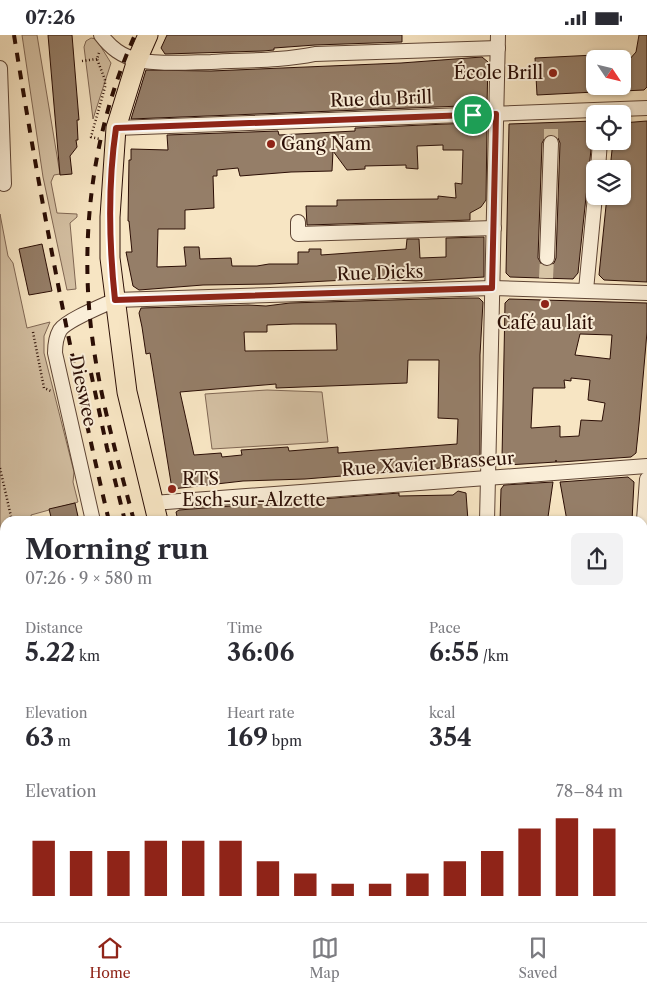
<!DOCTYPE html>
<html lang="en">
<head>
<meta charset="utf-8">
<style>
  body { margin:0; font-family:"Libre Caslon Text",serif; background:#f2f2f3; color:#2b2b33; height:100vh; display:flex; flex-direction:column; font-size:19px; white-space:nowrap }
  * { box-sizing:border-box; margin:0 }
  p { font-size:16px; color:#7c7c81 }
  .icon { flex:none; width:28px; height:28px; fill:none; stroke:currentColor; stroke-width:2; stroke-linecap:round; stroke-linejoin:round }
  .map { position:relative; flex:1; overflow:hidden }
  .side { position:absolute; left:0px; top:481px; width:648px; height:406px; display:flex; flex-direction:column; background:#fff; border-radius:15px 15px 0 0; box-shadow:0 1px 4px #0004 }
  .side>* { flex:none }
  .needle { width:32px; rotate:125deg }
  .fabs { position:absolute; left:586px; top:15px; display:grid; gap:10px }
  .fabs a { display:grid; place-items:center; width:45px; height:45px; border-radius:8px; background:#fff; box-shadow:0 1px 4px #0004; font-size:25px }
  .pin { position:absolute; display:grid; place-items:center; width:42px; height:42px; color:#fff; margin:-21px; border:2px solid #fff; border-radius:50%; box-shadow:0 1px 5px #0007 }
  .round { display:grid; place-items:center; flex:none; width:52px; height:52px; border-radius:8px; background:#f2f2f3 }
  .overview { display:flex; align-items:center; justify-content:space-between; height:85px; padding:0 25px }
  h1 { font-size:28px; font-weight:800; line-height:38px }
  .figures { display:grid; grid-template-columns:repeat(3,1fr); gap:8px; height:85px; padding:5px 25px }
  .figures div { display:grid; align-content:center }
  .figures b { font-size:25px; font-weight:800 }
  .figures small { font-size:14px; font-weight:400 }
  .figures p { font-size:14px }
  .chart { height:140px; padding:10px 25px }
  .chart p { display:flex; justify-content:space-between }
  .chart svg { width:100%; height:90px; margin-top:5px; stroke:#8f2418; stroke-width:6 }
  .status { display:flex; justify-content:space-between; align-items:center; height:35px; padding:0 25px; background:#fff; direction:ltr }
  .status svg { height:14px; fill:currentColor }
  .dock { display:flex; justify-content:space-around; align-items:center; height:70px; border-top:1px solid #e1e1e2; background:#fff; font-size:14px; color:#7c7c81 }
  .dock a { display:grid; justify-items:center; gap:2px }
  .dock .active { color:#8f2418 }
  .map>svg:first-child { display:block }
  .green { fill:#d4c0a3; stroke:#806754 }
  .building { fill:#957e68; stroke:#2b0e05; fill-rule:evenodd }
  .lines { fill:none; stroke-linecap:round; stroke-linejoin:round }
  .minor-tunnel { stroke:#d8c5a6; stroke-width:14; stroke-dasharray:14 7; stroke-linecap:butt }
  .minor-casing { stroke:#5e4434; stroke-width:16 }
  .major-casing { stroke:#2b0e05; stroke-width:21 }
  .path { stroke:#2b0e05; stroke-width:2.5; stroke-dasharray:1 2.5; stroke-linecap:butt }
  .minor { stroke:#faeed8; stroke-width:14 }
  .major { stroke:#f7e5c3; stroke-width:19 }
  .rail { stroke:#2b0e05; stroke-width:4; stroke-dasharray:9 9; stroke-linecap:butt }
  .route-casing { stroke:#fff; stroke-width:10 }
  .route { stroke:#8f2418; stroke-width:6 }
  .poi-dot { fill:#8f2418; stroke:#faeed8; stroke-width:2 }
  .labels { text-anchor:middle; stroke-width:4; stroke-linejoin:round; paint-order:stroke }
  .poi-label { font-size:18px; fill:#2b0e05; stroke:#faeed8; text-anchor:start }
  .street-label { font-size:18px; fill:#2b0e05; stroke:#faeed8 }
</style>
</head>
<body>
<div class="status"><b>07:26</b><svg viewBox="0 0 49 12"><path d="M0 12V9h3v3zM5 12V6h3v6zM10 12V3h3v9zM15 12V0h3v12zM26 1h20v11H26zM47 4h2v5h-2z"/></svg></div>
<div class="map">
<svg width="647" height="887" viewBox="0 0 647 887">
  <rect width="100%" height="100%" fill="#f7e5c3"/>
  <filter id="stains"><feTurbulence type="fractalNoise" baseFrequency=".004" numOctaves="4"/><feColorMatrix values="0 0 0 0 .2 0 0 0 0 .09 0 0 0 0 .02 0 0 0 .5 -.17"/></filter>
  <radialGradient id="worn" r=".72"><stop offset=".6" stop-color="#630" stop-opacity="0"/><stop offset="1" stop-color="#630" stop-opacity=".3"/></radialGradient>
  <g class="green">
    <path d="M22 0H37L60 139 54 140 51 147 57 178 77 179V182L70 188 76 254 67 255 43 142Z"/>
    <path d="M91 3 96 4 111 28 93 84 84 12 86 6Z"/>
    <path d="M0 179 8 221 13 228 27 293 50 287 44 301V318L74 437 73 447 78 467 31 480 32 486H5V541L0 518Z"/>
    <path d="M267 355 322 357 328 407 212 414 205 359Z"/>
    <path d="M5 755V882H147L148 887H0V757Z"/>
  </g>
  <g class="building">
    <path d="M48 0H72L79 85H77L78 105H76L77 112 70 121 72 139 60 140Z"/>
    <path d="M167 0H402V7L315 10 274 13V15L263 16 165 19 161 13Z"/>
    <path d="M639 0H647V52L644 55 622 56V26H628L636 17Z"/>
    <path d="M595 20V57L537 60 535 23Z"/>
    <path d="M482 22 488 27 487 70 131 84 146 35 211 36 401 28Z"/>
    <path d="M594 86 578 238 573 244 510 242 506 238 509 89ZM552 99 558 103 560 108 556 223 554 228 547 232 542 230 538 223 542 108 546 101Z"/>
    <path d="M647 86V247L604 245 599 240 607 161H622V134H610L613 106H622V88Z"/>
    <path d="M470 88 466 93 487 91 486 165 481 172 470 178V185L307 190 306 171H337V165L438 164V161L456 163 455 148 462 149 463 115H443V110L417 111 418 134 406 133V130L365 131V134L347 135 333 116 332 136 291 137 240 141 238 133 217 135V141H213L214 173 185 175V194H158L157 232 186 231 184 212H199L200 224 231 223 232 231H257L269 229H298V217H309V214H321V220L406 214 407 204H419L420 223 446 222V203L484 202V242L416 246 365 244 270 249 203 250 139 255 133 251 126 217H132L129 186H128L129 125H131V114L168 115 167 100 278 96 279 100 355 96V93Z"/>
    <path d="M42 209 52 256 29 260 19 214Z"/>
    <path d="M460 263H479L483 267 480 320V428L477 430 305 444 243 446 172 454 150 318 146 319 142 292 139 278 141 273 248 270 266 271 290 268ZM293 289H336L337 315 245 316 244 297H267V290ZM408 325H439L438 383 458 384 457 409 338 418V412L289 416 288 412 241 415 242 420 222 422 221 418 194 420 180 357 276 349V353L407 348Z"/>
    <path d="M509 264 647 268V297L639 389 636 418 631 422 561 427H556V425V427L507 430 502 423 505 268ZM580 299 612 300 610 324 575 320ZM571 343 590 345 588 365 605 368 602 386 581 385 579 401 560 402V391L531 393 533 353H565L564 345 571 346Z"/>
    <path d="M628 442 634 447 632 486H567L560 447Z"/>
    <path d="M553 447 548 482 526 486H500L501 454 504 450Z"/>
    <path d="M458 456 466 458 468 486H178L176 477 179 475 399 458V461L453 460Z"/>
    <path d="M75 468 79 486H52L49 474Z"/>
  </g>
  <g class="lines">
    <g class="minor-tunnel">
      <path d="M551 108V87"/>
      <path d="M546 243 547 223"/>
    </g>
    <g class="minor-casing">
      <g id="minor">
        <path d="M101 0C111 13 121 21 138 25 162 30 187 27 211 27 246 25 281 26 315 19L498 13"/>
        <path d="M0 33 4 149"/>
        <path d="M116 93 647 73"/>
        <path d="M598 134 600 106"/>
        <path d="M298 187V199L494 193"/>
        <path d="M547 223 551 108"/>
        <path d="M586 255 595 161"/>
        <path d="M153 468 647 431"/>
        <path d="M93 486 55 318C55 310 56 302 60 295 67 285 102 271 115 265L492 253 647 258"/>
        <path d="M487 486 498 0"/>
        <path d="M642 512 647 444"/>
        <path d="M0 609 5 610"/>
        <path d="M642 672 647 674"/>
        <path d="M0 749V750"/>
        <path d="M389 882V887"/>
        <path d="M514 887V882"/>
        <path d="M621 887V882"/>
      </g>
    </g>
    <g class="major-casing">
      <g id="major">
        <path d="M148 0 137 25 116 93 110 182V223L127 357 158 486"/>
        <path d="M284 887 298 884 308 887"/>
      </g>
    </g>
    <g class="path">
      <path d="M99 18 97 24 105 45V52L91 102 100 104"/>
      <path d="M82 26 97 24"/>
      <path d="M33 297 44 353 51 356"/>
      <path d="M0 433 12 486"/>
      <path d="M0 882 3 887"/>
      <path d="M34 882 35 887"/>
      <path d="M72 882 73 887"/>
    </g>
    <use href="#minor" class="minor"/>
    <use href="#major" class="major"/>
    <g class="rail">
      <path d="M14 0C40 163 71 326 109 486"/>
      <path d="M91 338 107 413 125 486"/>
      <path d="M134 486C118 425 100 364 92 301 79 200 93 93 135 0"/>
      <path d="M154 882 155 887"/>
      <path d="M163 882V887"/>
      <path d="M176 882 177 887"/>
      <path d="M194 882 195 887"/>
      <path d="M207 882 208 887"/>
      <path d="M224 882 225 887"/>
      <path d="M233 882 234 887"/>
    </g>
  </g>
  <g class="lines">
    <g class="route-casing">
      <path id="route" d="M496 79 492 253 115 265C109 209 108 148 116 93Z"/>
    </g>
    <use href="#route" class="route"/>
  </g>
  <g class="poi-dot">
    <circle cx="553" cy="38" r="5"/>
    <circle cx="271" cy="109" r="5"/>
    <circle cx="545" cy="269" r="5"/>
    <circle cx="172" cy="454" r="5"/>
  </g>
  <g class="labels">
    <g class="poi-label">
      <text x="543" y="44" text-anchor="end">École Brill</text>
      <text x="281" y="115">Gang Nam</text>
      <text x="545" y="294" text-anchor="middle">Café au lait</text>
      <text x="182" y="450">RTS<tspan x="182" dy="21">Esch-sur-Alzette</tspan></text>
    </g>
    <g class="street-label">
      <text transform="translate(381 64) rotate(-2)" y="6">Rue du Brill</text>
      <text transform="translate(380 238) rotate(-2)" y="6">Rue Dicks</text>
      <text transform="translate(83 356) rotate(78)" y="6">Dieswee</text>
      <text transform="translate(428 429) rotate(-4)" y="6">Rue Xavier Brasseur</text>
    </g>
  </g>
  <rect width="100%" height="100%" filter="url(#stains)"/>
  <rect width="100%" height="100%" fill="url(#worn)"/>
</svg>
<div class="fabs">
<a><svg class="needle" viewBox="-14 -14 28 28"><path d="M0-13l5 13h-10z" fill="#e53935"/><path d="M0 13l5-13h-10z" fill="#7c7c81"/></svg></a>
<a><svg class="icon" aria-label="locate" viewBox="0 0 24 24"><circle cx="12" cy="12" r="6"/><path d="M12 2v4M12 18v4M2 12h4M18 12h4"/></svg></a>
<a><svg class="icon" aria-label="layers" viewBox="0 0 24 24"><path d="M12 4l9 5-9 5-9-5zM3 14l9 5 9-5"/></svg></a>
</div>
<div class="pin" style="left:473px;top:80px;background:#1e9e55"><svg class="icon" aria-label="arrive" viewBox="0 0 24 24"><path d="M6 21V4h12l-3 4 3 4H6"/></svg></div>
<section class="side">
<div class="overview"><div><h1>Morning run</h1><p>07:26 · 9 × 580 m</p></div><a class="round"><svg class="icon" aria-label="share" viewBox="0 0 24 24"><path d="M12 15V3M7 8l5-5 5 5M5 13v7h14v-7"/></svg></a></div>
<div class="figures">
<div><p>Distance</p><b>5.22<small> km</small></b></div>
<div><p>Time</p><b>36:06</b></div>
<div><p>Pace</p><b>6:55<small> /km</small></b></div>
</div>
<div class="figures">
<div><p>Elevation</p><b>63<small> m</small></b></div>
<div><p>Heart rate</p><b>169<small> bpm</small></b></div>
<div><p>kcal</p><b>354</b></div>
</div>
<div class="chart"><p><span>Elevation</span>78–84 m</p>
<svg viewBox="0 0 160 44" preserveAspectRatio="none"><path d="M5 44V17M15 44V22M25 44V22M35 44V17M45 44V17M55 44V17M65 44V27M75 44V33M85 44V38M95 44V38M105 44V33M115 44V27M125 44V22M135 44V11M145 44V6M155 44V11"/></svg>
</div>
</section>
</div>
<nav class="dock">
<a class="active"><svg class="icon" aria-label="home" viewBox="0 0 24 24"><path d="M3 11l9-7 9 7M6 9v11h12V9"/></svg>Home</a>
<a><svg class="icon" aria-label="map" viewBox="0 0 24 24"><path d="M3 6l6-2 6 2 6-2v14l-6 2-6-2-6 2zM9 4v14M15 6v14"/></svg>Map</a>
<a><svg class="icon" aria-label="saved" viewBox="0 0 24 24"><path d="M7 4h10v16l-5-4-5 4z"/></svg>Saved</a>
</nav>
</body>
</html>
